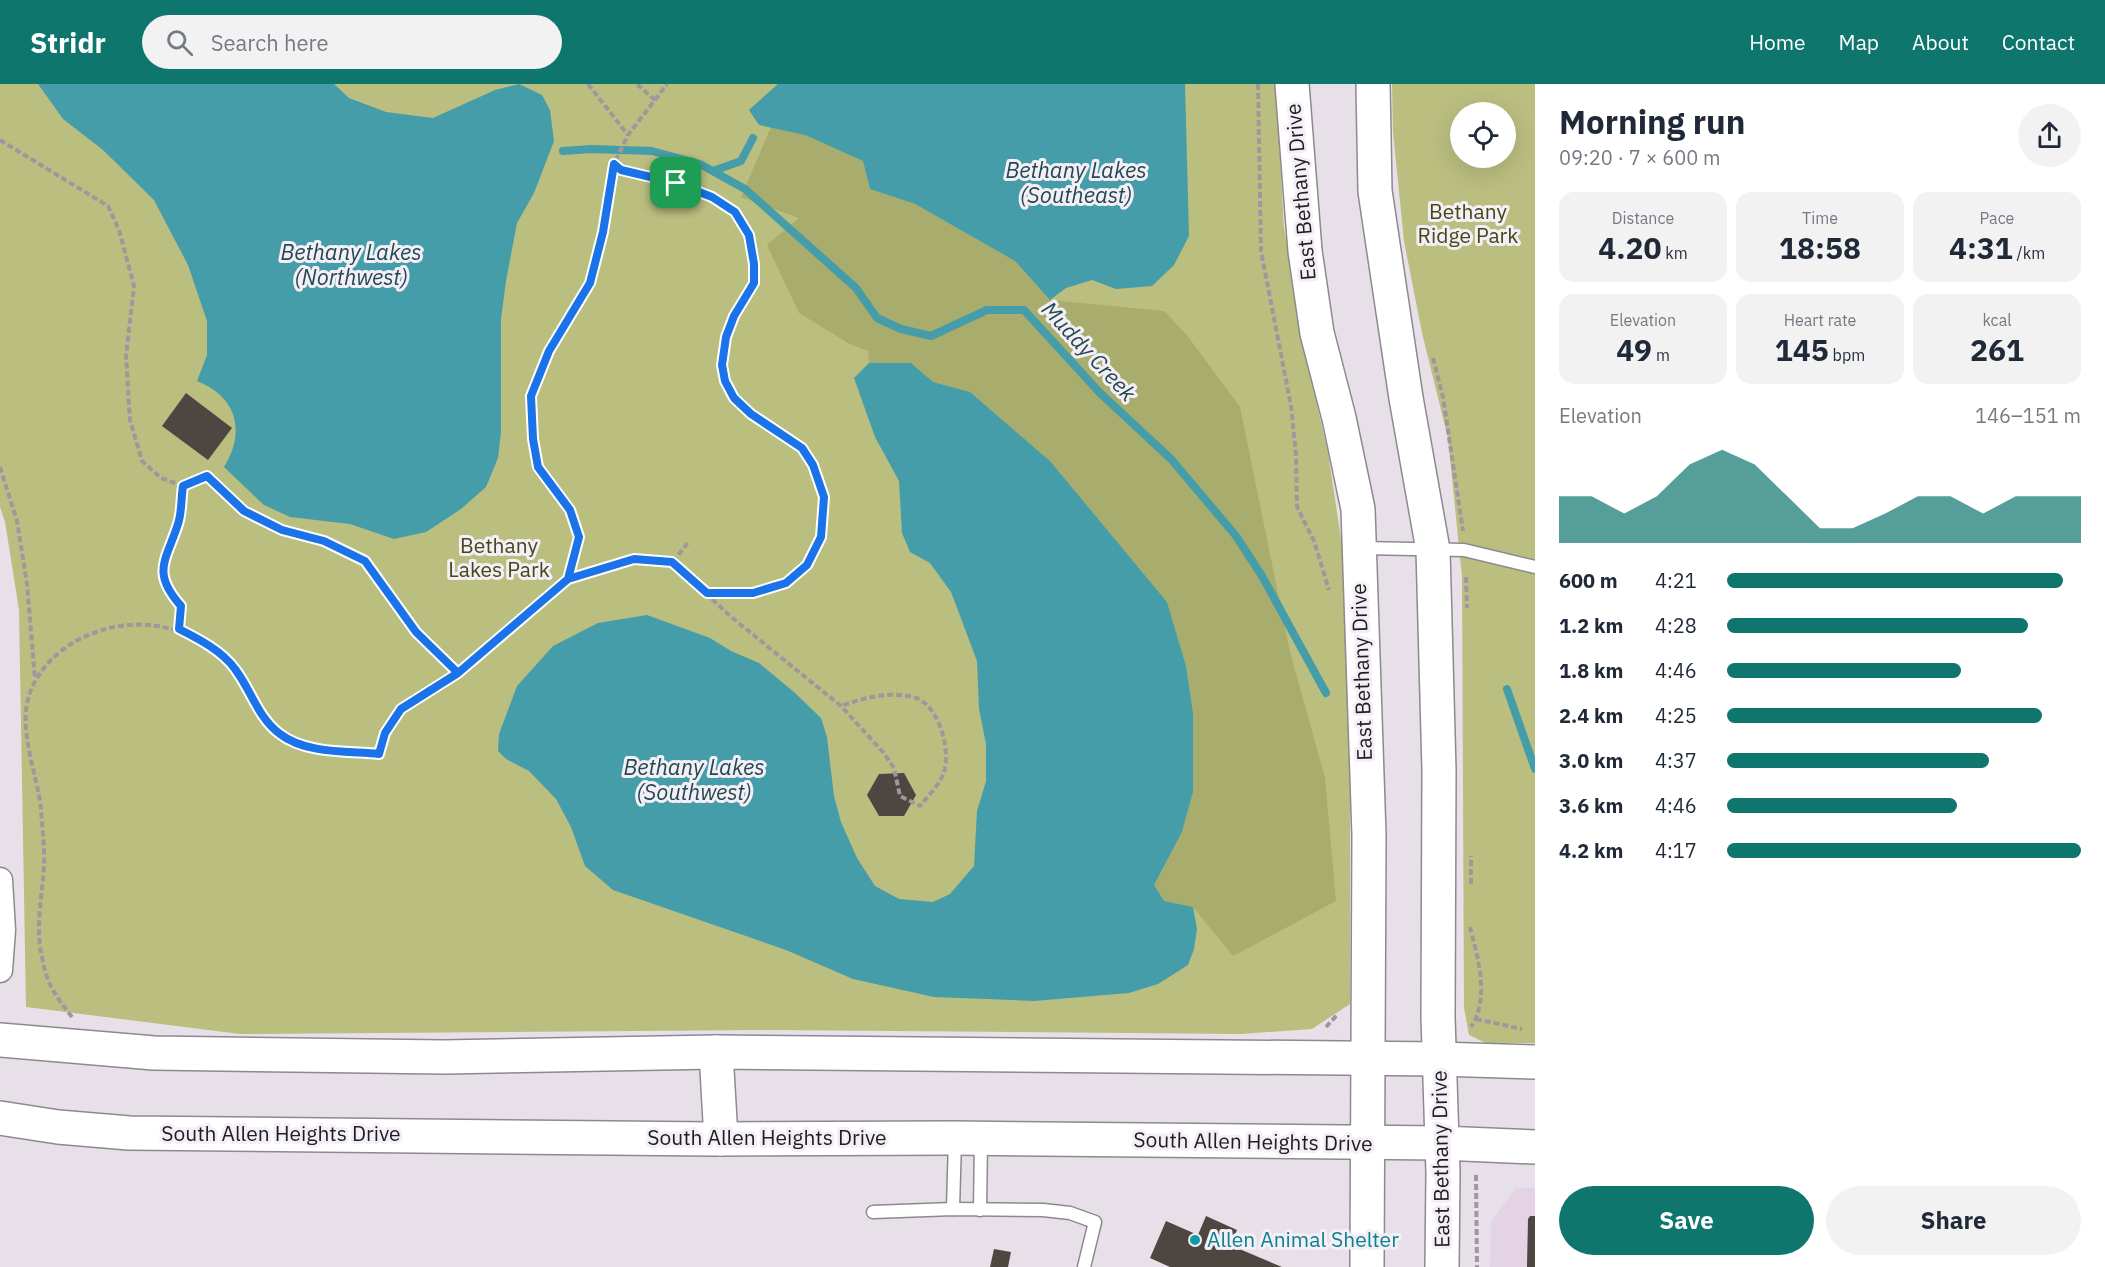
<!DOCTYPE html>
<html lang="en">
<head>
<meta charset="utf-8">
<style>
  body { margin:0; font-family:"IBM Plex Sans",sans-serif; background:#f2f2f3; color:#1f2937; height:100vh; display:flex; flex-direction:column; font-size:22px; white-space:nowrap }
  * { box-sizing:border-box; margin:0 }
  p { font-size:20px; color:#747a83 }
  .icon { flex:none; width:33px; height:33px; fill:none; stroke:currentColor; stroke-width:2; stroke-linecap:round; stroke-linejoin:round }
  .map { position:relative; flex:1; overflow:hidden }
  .panel { display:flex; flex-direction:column; background:#fff; width:570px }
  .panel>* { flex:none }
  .buttons { position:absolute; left:1450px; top:18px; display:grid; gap:12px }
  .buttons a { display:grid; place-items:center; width:66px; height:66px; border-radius:50%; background:#fff; box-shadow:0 6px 24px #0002; font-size:30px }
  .pin { position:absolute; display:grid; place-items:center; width:51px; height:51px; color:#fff; margin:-26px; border-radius:12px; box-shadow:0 3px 9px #0006 }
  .round { display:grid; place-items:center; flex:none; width:63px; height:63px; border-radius:32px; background:#f2f2f3 }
  .headline { display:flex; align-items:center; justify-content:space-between; height:102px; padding:0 24px }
  h1 { font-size:33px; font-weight:800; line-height:45px }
  .metrics { display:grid; grid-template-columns:repeat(3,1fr); gap:9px; height:102px; padding:6px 24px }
  .metrics div { display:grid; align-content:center; border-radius:15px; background:#f2f2f3; text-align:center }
  .metrics b { font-size:30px; font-weight:800 }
  .metrics small { font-size:16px; font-weight:400 }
  .metrics p { font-size:16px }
  .chart { height:168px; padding:12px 24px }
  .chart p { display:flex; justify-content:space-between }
  .chart svg { width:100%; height:108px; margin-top:6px; fill:#0f766e; opacity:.7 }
  .action { display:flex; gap:12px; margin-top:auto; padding:12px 24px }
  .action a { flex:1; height:69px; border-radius:36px; background:#0f766e; color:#fff; font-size:24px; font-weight:800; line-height:69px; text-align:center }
  .action a+a { background:#f2f2f3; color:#1f2937 }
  ul { padding:0 24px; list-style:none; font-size:20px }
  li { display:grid; grid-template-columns:96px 72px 1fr; align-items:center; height:45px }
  li i { height:15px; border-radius:8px; background:#0f766e }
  header { display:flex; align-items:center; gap:36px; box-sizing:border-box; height:84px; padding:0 30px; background:#0f766e; color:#fff }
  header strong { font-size:28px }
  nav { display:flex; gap:33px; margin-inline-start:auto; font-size:21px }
  .search { width:420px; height:54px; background:#f2f2f3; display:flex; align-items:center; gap:15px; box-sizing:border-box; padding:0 21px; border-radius:33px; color:#747a83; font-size:22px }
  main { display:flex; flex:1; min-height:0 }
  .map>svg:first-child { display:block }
  .commercial { fill:#e3d3e5 }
  .green { fill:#babe7f; fill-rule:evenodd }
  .forest { fill:#a8ac6c }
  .water { fill:#459da9 }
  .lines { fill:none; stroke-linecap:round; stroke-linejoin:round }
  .stream { stroke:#459da9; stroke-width:8 }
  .building { fill:#4d4641 }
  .lane-casing { stroke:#8e888f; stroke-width:15 }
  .street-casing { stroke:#8e888f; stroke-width:27 }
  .secondary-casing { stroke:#8e888f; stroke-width:36 }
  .path { stroke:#9e989e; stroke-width:4; stroke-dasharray:6 3; stroke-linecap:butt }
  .lane { stroke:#fff; stroke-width:12 }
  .street { stroke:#fff; stroke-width:24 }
  .secondary { stroke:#fff; stroke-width:33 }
  .route-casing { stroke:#fff; stroke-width:12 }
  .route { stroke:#1a73e8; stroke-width:8 }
  .culture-dot { fill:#0f9aa8; stroke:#f4eef6; stroke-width:2 }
  .labels { text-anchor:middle; stroke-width:6; stroke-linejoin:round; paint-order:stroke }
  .street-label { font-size:21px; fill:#201d20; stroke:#f4eef6 }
  .park-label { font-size:21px; fill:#464716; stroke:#f4eef6 }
  .culture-label { font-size:21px; fill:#0d838f; stroke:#f4eef6; text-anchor:start }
  .water-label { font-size:22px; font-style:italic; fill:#21494f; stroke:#f4eef6 }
</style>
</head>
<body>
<header>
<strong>Stridr</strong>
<div class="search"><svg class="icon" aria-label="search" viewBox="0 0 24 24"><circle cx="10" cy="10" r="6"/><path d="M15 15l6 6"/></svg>Search here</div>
<nav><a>Home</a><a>Map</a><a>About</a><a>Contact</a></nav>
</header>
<main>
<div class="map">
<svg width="1535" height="1183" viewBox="0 0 1535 1183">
  <rect width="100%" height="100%" fill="#e7e0e8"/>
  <path class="commercial" d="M1516 1104H1535V1183H1490L1491 1138Z"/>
  <g class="green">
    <path d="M0 0H1279V56L1284 144 1306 272 1328 369 1342 461 1350 693V920L1312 945 1240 950 771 946 240 950 26 923 19 526 5 438 0 423Z"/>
    <path d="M1392 0H1535V959H1486L1469 951 1464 924 1462 493 1448 354 1422 249 1404 157 1393 48ZM1461 28H1506V74H1461Z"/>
  </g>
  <path class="forest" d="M771 43 805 51 863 77 870 105 915 120 1015 177 1050 216 1164 227 1186 250 1240 323 1290 568 1325 694 1336 817 1233 872 1193 823 1164 817 1154 801 1182 748 1193 708V629L1186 582 1167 518 1050 377 970 308 933 298 911 279H869L868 267 848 259 799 229 767 161 799 134 741 113Z"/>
  <g class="water">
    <path d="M38 0H334L349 14 386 28 433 34 495 6 519 0 542 11 550 26 554 57 534 109 517 139 506 197 501 235V348L498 374 486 403 461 425 426 448 394 455 350 440 290 433 264 421 224 383C246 347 237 313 197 297L207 271V237L188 181 154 116 103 66 63 35Z"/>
    <path d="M778 0H1185L1189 152 1174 181 1152 202 1116 205 1092 196 1066 204 1050 216 1015 177 915 120 870 105 863 77 805 51 759 41 749 26Z"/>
    <path d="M869 279H911L933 298 970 308 1050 377 1167 518 1186 582 1193 629V708L1182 748 1154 801 1164 817 1193 823 1197 845 1194 865 1188 881 1158 900 1129 909 1034 917 934 913 853 895 786 866 613 806 585 782 571 743 556 715 529 687 506 675 498 667 499 650 517 602 553 562 598 539 647 531 710 554 731 567 759 579 794 608 821 634 827 653 834 712 841 738 857 774 875 802 899 815 933 818 950 810 974 782 977 727 986 697V660L979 625 977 577 951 508 930 479 910 468 902 449 899 397 875 353 854 294Z"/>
  </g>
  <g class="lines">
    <g class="stream">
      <path d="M563 67 591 65 652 67 700 80 745 105 856 204 877 234 901 245 931 252 987 226H1024L1100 309 1171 375 1236 452 1262 492 1326 609"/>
      <path d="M713 87 741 77 753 54"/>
      <path d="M1507 605 1535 685"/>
    </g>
  </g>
  <g class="building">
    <path d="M186 309 232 344 208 376 162 342Z"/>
    <path d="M904 689 916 711 904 732H879L867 711 879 690Z"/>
    <path d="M1206 1132 1237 1146 1230 1161 1282 1183H1170L1150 1174 1166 1137 1198 1151Z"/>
    <path d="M1530 1132H1535V1183H1527L1528 1135Z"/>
    <path d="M994 1165 1011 1168 1008 1183H990Z"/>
  </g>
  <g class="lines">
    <g class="lane-casing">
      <g id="lane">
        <path d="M1362 464 1464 466 1535 483"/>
        <path d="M953 1125 955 1055"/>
        <path d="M980 1126 981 1055"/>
        <path d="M873 1128 953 1125 1043 1126 1070 1129 1095 1138 1084 1183"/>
      </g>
    </g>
    <g class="street-casing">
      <path id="street" d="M0 796 3 846 0 886"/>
    </g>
    <g class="secondary-casing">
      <g id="secondary">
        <path d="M1292 0 1305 167 1317 249 1339 334 1358 425 1369 751 1367 1183"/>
        <path d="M1373 0 1375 107 1406 314 1433 466 1439 686 1438 933 1443 1089 1442 1183"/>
        <path d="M0 956 154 969 444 973 716 968 1439 975 1535 978"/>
        <path d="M716 968 721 1055"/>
        <path d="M0 1034 58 1043 129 1049 712 1055 955 1054 1441 1059 1535 1063"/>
      </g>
    </g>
    <g class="path">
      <path d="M588 0 628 51"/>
      <path d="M1258 0 1261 167 1291 322 1296 371 1297 423 1314 457 1329 506"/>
      <path d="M655 16 667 0"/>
      <path d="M0 56 108 122 119 146 134 202 126 272 130 336 142 377 161 394 183 402 207 392 244 427 282 446 324 457 365 477 416 548 458 589 568 495 578 453 569 426 538 383 533 355 531 313 549 267 590 199 603 148 614 80 628 51 655 16 637 0"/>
      <path d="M615 80 621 86C655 94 709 102 735 128 744 137 749 152 752 165 754 175 757 190 753 200 748 211 739 221 734 231 725 250 718 278 725 297 735 323 762 338 784 352 790 356 798 360 803 365 833 398 830 459 797 489 793 493 789 498 783 500 758 510 734 509 707 509"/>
      <path d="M1433 274 1443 313 1463 447"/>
      <path d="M0 383 17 437 27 500 35 595"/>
      <path d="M673 478 689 457"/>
      <path d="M1466 493 1467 524"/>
      <path d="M568 495 634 475 673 478 730 532 841 622 883 668 894 684 900 712 920 722C928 712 940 700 944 688 951 666 939 619 913 613 888 607 864 614 841 622"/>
      <path d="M179 545 181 522C150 488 166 477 178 440 182 428 182 414 183 402"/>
      <path d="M1471 800V772"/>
      <path d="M1470 843C1478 874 1490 914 1471 943"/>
      <path d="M72 933C55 911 47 901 42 873 35 844 42 813 44 783 45 764 42 743 41 724 37 691 18 645 29 612 37 584 64 560 91 550 136 532 182 540 218 570 224 575 231 579 235 585 251 606 258 638 282 652 310 669 346 667 379 670 393 621 418 615 458 589"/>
      <path d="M1476 935 1522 945"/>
      <path d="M1326 943 1337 931"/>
      <path d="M1476 1091 1477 1183"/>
    </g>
    <use href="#lane" class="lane"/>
    <use href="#street" class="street"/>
    <use href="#secondary" class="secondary"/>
  </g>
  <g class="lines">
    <g class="route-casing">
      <path id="route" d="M676 99 621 86 614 80 603 148 590 199 549 267 531 312 533 355 538 383 570 426 579 453 568 495 458 589 416 548 365 477 324 457 282 446 244 427 207 392 183 402C181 414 182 428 178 440 166 477 151 488 181 522L179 545C199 555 222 567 235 585 251 606 258 634 280 650 306 670 348 667 379 670L385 649 401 625 458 589 568 495 634 475 672 478 707 509H753L786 499 807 481 821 453 824 413 813 381 802 364 751 330 734 314 725 297 722 281 726 253 734 232 754 199V180L749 151 735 128 712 113 676 99"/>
    </g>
    <use href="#route" class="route"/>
  </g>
  <circle class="culture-dot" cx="1195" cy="1156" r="6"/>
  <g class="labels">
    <g class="street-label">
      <text transform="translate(1301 108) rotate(-95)" y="7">East Bethany Drive</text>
      <text transform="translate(1362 588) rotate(-92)" y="7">East Bethany Drive</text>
      <text x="281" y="1057">South Allen Heights Drive</text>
      <text x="767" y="1061">South Allen Heights Drive</text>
      <text transform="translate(1253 1058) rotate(1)" y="7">South Allen Heights Drive</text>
      <text transform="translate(1441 1075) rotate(-91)" y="7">East Bethany Drive</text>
    </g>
    <g class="park-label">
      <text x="1468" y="135">Bethany<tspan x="1468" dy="24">Ridge Park</tspan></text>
      <text x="499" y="469">Bethany<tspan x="499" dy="24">Lakes Park</tspan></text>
    </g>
    <g class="culture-label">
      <text x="1207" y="1163">Allen Animal Shelter</text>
    </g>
    <g class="water-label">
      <text x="1076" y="94">Bethany Lakes<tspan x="1076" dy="25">(Southeast)</tspan></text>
      <text x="351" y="176">Bethany Lakes<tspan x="351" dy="25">(Northwest)</tspan></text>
      <text transform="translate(1089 267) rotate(47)" y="8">Muddy Creek</text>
      <text x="694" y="691">Bethany Lakes<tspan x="694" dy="25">(Southwest)</tspan></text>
    </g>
  </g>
</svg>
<div class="buttons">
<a><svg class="icon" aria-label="locate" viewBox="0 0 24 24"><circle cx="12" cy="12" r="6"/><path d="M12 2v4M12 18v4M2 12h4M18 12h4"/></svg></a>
</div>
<div class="pin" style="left:676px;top:99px;background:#1e9e55"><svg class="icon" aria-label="arrive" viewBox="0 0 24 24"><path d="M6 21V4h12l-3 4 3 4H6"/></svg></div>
</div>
<section class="panel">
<div class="headline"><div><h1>Morning run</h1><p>09:20 · 7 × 600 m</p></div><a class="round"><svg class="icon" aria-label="share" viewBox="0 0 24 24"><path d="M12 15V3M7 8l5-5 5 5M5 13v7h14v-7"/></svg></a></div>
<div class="metrics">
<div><p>Distance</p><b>4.20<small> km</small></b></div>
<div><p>Time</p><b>18:58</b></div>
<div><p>Pace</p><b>4:31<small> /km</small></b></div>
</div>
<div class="metrics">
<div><p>Elevation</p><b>49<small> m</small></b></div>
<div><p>Heart rate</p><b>145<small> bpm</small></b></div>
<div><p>kcal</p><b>261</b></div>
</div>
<div class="chart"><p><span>Elevation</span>146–151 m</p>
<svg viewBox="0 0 160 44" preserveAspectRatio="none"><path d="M0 44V25L10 25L20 32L30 25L40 12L50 6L60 12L70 25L80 38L90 38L100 32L110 25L120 25L130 32L140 25L150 25L160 25V44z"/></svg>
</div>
<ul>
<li><b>600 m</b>4:21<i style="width:95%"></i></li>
<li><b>1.2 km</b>4:28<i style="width:85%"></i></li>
<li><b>1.8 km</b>4:46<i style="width:66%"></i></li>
<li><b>2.4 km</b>4:25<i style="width:89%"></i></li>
<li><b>3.0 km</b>4:37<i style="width:74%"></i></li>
<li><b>3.6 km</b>4:46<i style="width:65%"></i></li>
<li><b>4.2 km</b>4:17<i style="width:100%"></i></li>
</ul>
<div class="action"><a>Save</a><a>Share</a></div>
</section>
</main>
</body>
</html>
